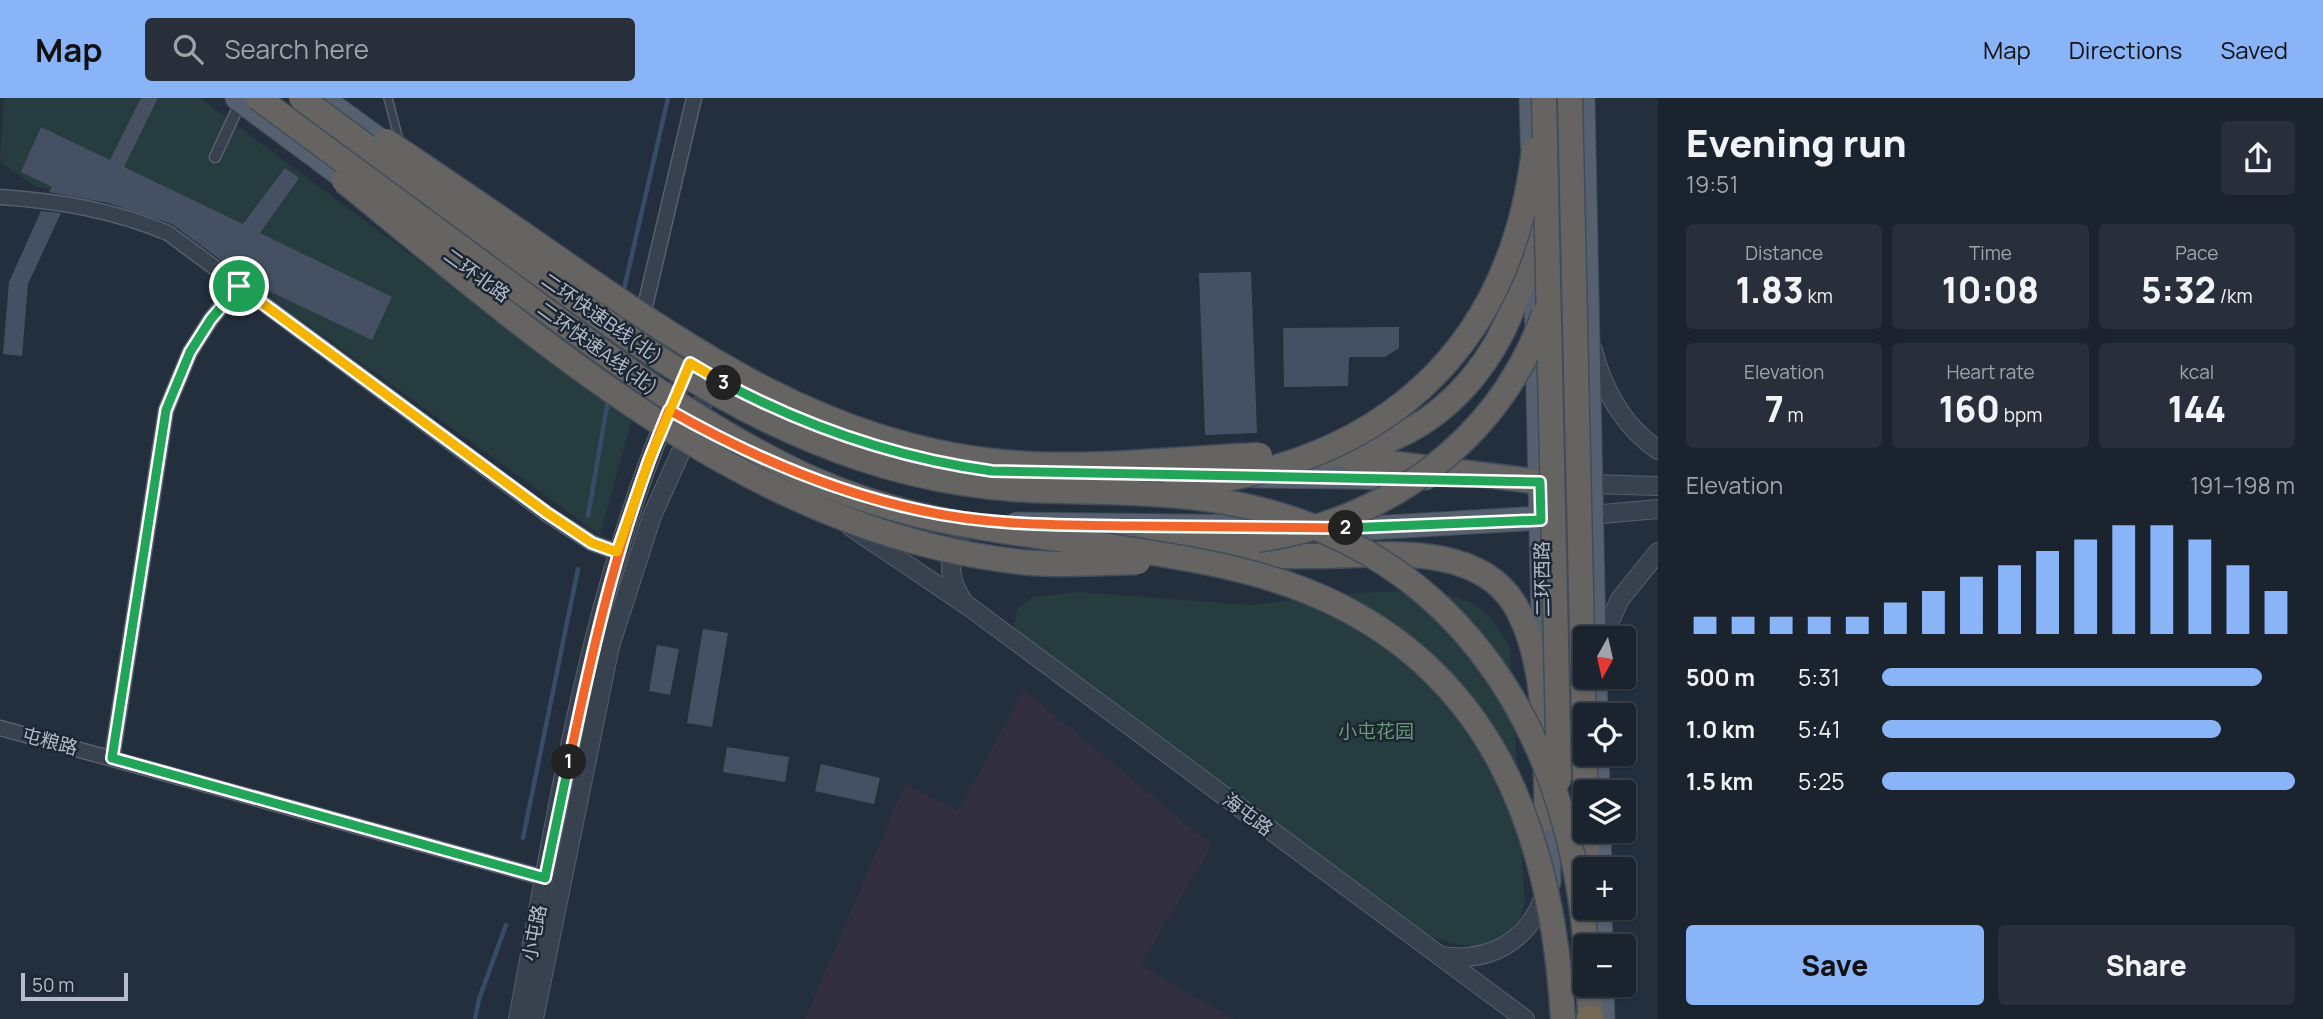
<!DOCTYPE html>
<html lang="en">
<head>
<meta charset="utf-8">
<style>
  body { margin:0; font-family:Manrope,"Noto Sans SC",sans-serif; background:#282f3a; color:#f1f3f6; height:100vh; display:flex; flex-direction:column; font-size:26px; white-space:nowrap }
  * { box-sizing:border-box; margin:0 }
  p { font-size:23px; color:#a0a4aa }
  .icon { flex:none; width:38px; height:38px; fill:none; stroke:currentColor; stroke-width:2; stroke-linecap:round; stroke-linejoin:round }
  .map { position:relative; flex:1; overflow:hidden }
  .sheet { display:flex; flex-direction:column; background:#1b232e; width:665px }
  .sheet>* { flex:none }
  .needle { width:46px; rotate:188deg }
  .buttons { position:absolute; left:1573px; top:528px; display:grid; gap:14px }
  .buttons a { display:grid; place-items:center; width:63px; height:63px; border-radius:7px; background:#1b232e; box-shadow:0 2px 5px #0004,0 0 0 2px #39404a; font-size:35px }
  .scale { position:absolute; left:21px; bottom:18px; width:107px; box-sizing:border-box; padding-left:7px; border:4px solid #b4bcc9; border-top:0; font-size:19px; line-height:24px; white-space:nowrap; color:#b4bcc9; -webkit-text-stroke:5px #1d2633; paint-order:stroke }
  .pin { position:absolute; display:grid; place-items:center; width:60px; height:60px; color:#fff; margin:-30px; border:4px solid #fff; border-radius:50%; box-shadow:0 2px 7px #0007 }
  .km { position:absolute; width:35px; height:35px; margin:-18px; border-radius:50%; background:#222; color:#fff; font-size:19px; line-height:35px; text-align:center }
  .round { display:grid; place-items:center; flex:none; width:74px; height:74px; border-radius:7px; background:#282f3a }
  .summary { display:flex; align-items:center; justify-content:space-between; height:119px; padding:0 28px }
  h1 { font-size:38px; font-weight:800; line-height:52px }
  .metrics { display:grid; grid-template-columns:repeat(3,1fr); gap:10px; height:119px; padding:7px 28px }
  .metrics div { display:grid; align-content:center; border-radius:7px; background:#282f3a; text-align:center }
  .metrics b { font-size:35px; font-weight:800 }
  .metrics small { font-size:19px; font-weight:400 }
  .metrics p { font-size:19px }
  .chart { height:196px; padding:14px 28px }
  .chart p { display:flex; justify-content:space-between }
  .chart svg { width:100%; height:126px; margin-top:7px; stroke:#8ab4f8; stroke-width:6 }
  .primary-button { display:flex; gap:14px; margin-top:auto; padding:14px 28px }
  .primary-button a { flex:1; height:80px; border-radius:7px; background:#8ab4f8; color:#111; font-size:28px; font-weight:800; line-height:80px; text-align:center }
  .primary-button a+a { background:#282f3a; color:#f1f3f6 }
  ul { padding:0 28px; list-style:none; font-size:23px }
  li { display:grid; grid-template-columns:112px 84px 1fr; align-items:center; height:52px }
  li i { height:18px; border-radius:9px; background:#8ab4f8 }
  header { display:flex; align-items:center; gap:42px; box-sizing:border-box; height:98px; padding:0 35px; background:#8ab4f8; color:#111 }
  header strong { font-size:33px }
  nav { display:flex; gap:38px; margin-inline-start:auto; font-size:24px }
  .search { width:490px; height:63px; background:#282f3a; display:flex; align-items:center; gap:18px; box-sizing:border-box; padding:0 24px; border-radius:7px; color:#a0a4aa; font-size:26px }
  main { display:flex; flex:1; min-height:0 }
  .map>svg:first-child { display:block }
  .medical { fill:#32303f }
  .green { fill:#263c3f }
  .lines { fill:none; stroke-linecap:round; stroke-linejoin:round }
  .stream { stroke:#394c67; stroke-width:4.5 }
  .building { fill:#455162 }
  .service-casing { stroke:#565f6c; stroke-width:10 }
  .pedestrian-casing { stroke:#565f6c; stroke-width:13 }
  .minor-casing { stroke:#565f6c; stroke-width:17 }
  .tertiary-casing { stroke:#565f6c; stroke-width:20 }
  .primary-casing { stroke:#414a57; stroke-width:25 }
  .trunk-casing { stroke:#434c59; stroke-width:27 }
  .motorway-casing { stroke:#434c59; stroke-width:29 }
  .service { stroke:#38414e; stroke-width:7 }
  .pedestrian { stroke:#38414e; stroke-width:10 }
  .minor { stroke:#38414e; stroke-width:14 }
  .tertiary { stroke:#38414e; stroke-width:18 }
  .primary { stroke:#56606e; stroke-width:23 }
  .trunk { stroke:#656462; stroke-width:24 }
  .motorway { stroke:#746855; stroke-width:26 }
  .trunk-bridge-casing { stroke:#434c59; stroke-width:27; stroke-linecap:butt }
  .trunk-bridge { stroke:#656462; stroke-width:24 }
  .split-1-casing { stroke:#fff; stroke-width:14 }
  .split-2-casing { stroke:#fff; stroke-width:14 }
  .split-3-casing { stroke:#fff; stroke-width:14 }
  .split-4-casing { stroke:#fff; stroke-width:14 }
  .split-1 { stroke:#22a559; stroke-width:9 }
  .split-2 { stroke:#f0652b; stroke-width:9 }
  .split-3 { stroke:#22a559; stroke-width:9 }
  .split-4 { stroke:#f5b400; stroke-width:9 }
  .labels { text-anchor:middle; stroke-width:5; stroke-linejoin:round; paint-order:stroke }
  .street-label { font-size:19px; fill:#b4bcc9; stroke:#1d2633 }
  .park-label { font-size:19px; fill:#6b9a76; stroke:#1d2633 }
</style>
</head>
<body>
<header>
<strong>Map</strong>
<div class="search"><svg class="icon" aria-label="search" viewBox="0 0 24 24"><circle cx="10" cy="10" r="6"/><path d="M15 15l6 6"/></svg>Search here</div>
<nav><a>Map</a><a>Directions</a><a>Saved</a></nav>
</header>
<main>
<div class="map">
<svg width="1658" height="921" viewBox="0 0 1658 921">
  <rect width="100%" height="100%" fill="#242f3e"/>
  <path class="medical" d="M1024 592 1212 747 1140 867 1234 921H805L905 686 958 712Z"/>
  <g class="green">
    <path d="M4 0H200L632 321 600 437 284 209 194 138 125 106 36 89 0 64Z"/>
    <path d="M1429 492C1476 503 1485 507 1510 549L1525 805 1520 821 1498 847 1464 848 1423 837 1021 541 1014 526 1018 510 1033 499 1079 494 1250 507 1357 495Z"/>
  </g>
  <g class="lines">
    <g class="stream">
      <path d="M624 191 668 0"/>
      <path d="M588 418 608 302"/>
      <path d="M523 740 578 471"/>
      <path d="M475 921 479 901 506 827"/>
    </g>
  </g>
  <g class="building">
    <path d="M141 0H158L124 69 243 126 285 70 299 80 260 135 392 199 372 242 250 184 172 126 108 105 49 94 52 89 21 74 41 29 110 62Z"/>
    <path d="M41 113 61 115 28 186 22 258 3 256 9 184Z"/>
    <path d="M1251 174 1257 335 1205 337 1199 175Z"/>
    <path d="M1399 229V250L1385 259H1349L1348 288 1284 289 1283 230Z"/>
    <path d="M703 531 728 535 712 629 687 625Z"/>
    <path d="M657 547 679 551 670 597 649 593Z"/>
    <path d="M727 649 789 659 785 684 723 674Z"/>
    <path d="M821 666 880 680 874 706 815 693Z"/>
  </g>
  <g class="lines">
    <g class="service-casing">
      <path id="service" d="M388 0 399 42"/>
    </g>
    <g class="pedestrian-casing">
      <path id="pedestrian" d="M215 59 241 3"/>
    </g>
    <g class="minor-casing">
      <g id="minor">
        <path d="M0 99C59 103 113 112 168 135L547 416 592 445 617 454"/>
        <path d="M642 221 694 0"/>
        <path d="M0 630 545 780"/>
        <path d="M112 660 166 312 190 254 211 221 238 188"/>
      </g>
    </g>
    <g class="tertiary-casing">
      <g id="tertiary">
        <path d="M1593 252C1603 292 1624 329 1658 352"/>
        <path d="M1591 386 1658 388"/>
        <path d="M1592 417 1658 411"/>
        <path d="M851 429 971 510 1525 921"/>
        <path d="M959 441C947 462 949 483 963 503"/>
        <path d="M1602 541 1620 501 1658 454"/>
        <path d="M1440 858C1491 865 1530 843 1546 793"/>
        <path d="M518 921C560 700 593 470 690 265"/>
        <path d="M534 921 610 548 652 418 714 280"/>
      </g>
    </g>
    <g class="primary-casing">
      <g id="primary">
        <path d="M237 0 361 92"/>
        <path d="M322 0 399 56"/>
        <path d="M1531 0 1533 70"/>
        <path d="M1583 0 1594 541"/>
        <path d="M1535 150 1544 574"/>
        <path d="M481 180 641 295"/>
        <path d="M676 257 752 300 840 337"/>
        <path d="M1104 377 1199 378"/>
        <path d="M1254 378 1426 380"/>
        <path d="M1017 426 1370 430 1592 417"/>
        <path d="M1595 579 1596 618"/>
        <path d="M1597 656 1598 695"/>
        <path d="M1547 703 1549 784"/>
        <path d="M1599 733 1600 772"/>
        <path d="M1600 810 1601 849"/>
        <path d="M1602 887 1603 921"/>
      </g>
    </g>
    <g class="trunk-casing">
      <g id="trunk">
        <path d="M1323 358C1452 346 1524 239 1534 118"/>
        <path d="M1350 360 1540 384"/>
        <path d="M1146 447 1236 444"/>
        <path d="M1215 459C1251 458 1286 458 1322 458 1383 457 1477 444 1515 507 1549 565 1545 656 1547 721"/>
        <path d="M1586 733 1587 772"/>
        <path d="M1589 887 1590 920"/>
      </g>
    </g>
    <g class="motorway-casing">
      <path id="motorway" d="M1590 920V921"/>
    </g>
    <use href="#service" class="service"/>
    <use href="#pedestrian" class="pedestrian"/>
    <use href="#minor" class="minor"/>
    <use href="#tertiary" class="tertiary"/>
    <use href="#primary" class="primary"/>
    <use href="#trunk" class="trunk"/>
    <use href="#motorway" class="motorway"/>
    <g class="trunk-bridge-casing">
      <g id="trunk-bridge">
        <path d="M258 0C348 66 438 133 528 199 618 266 708 333 810 380 919 429 1013 433 1128 451 1186 460 1248 470 1304 492 1492 566 1552 733 1563 921"/>
        <path d="M301 0C377 56 453 112 529 168 619 234 708 300 812 342 876 369 945 386 1014 391 1081 395 1147 392 1213 402 1449 438 1568 624 1586 849"/>
        <path d="M1544 0 1559 682"/>
        <path d="M1570 0 1586 716"/>
        <path d="M386 43C447 84 509 126 569 168 701 259 827 344 991 363 1080 373 1171 361 1260 357"/>
        <path d="M344 83C545 246 754 435 1021 464 1060 468 1099 465 1138 464"/>
        <path d="M1174 388C1376 370 1510 258 1534 52"/>
        <path d="M1258 442C1389 422 1499 342 1544 216"/>
      </g>
    </g>
    <use href="#trunk-bridge" class="trunk-bridge"/>
  </g>
  <g class="lines">
    <g class="split-1-casing">
      <path id="split-1" d="M239 188 211 221 190 254 166 312 112 660 545 780 569 664"/>
    </g>
    <g class="split-2-casing">
      <path id="split-2" d="M569 664C594 543 621 426 669 312 748 357 830 393 919 412 990 428 1062 427 1134 428 1205 428 1276 429 1346 430"/>
    </g>
    <g class="split-3-casing">
      <path id="split-3" d="M724 285C809 330 897 360 992 373L1540 384 1541 422 1346 430"/>
    </g>
    <g class="split-4-casing">
      <path id="split-4" d="M239 188 547 415 592 445 617 454 649 362 690 265 724 285"/>
    </g>
    <use href="#split-1" class="split-1"/>
    <use href="#split-2" class="split-2"/>
    <use href="#split-3" class="split-3"/>
    <use href="#split-4" class="split-4"/>
  </g>
  <g class="labels">
    <g class="street-label">
      <text transform="translate(477 177) rotate(36)" y="7">二环北路</text>
      <text transform="translate(602 220) rotate(35)" y="7">二环快速B线(北)</text>
      <text transform="translate(598 250) rotate(36)" y="7">二环快速A线(北)</text>
      <text transform="translate(1542 481) rotate(-91)" y="7">二环西路</text>
      <text transform="translate(50 643) rotate(15)" y="7">屯粮路</text>
      <text transform="translate(1248 716) rotate(37)" y="7">海屯路</text>
      <text transform="translate(534 835) rotate(-79)" y="7">小屯路</text>
    </g>
    <g class="park-label">
      <text x="1376" y="640">小屯花园</text>
    </g>
  </g>
</svg>
<div class="buttons">
<a><svg class="needle" viewBox="-14 -14 28 28"><path d="M0-13l5 13h-10z" fill="#e53935"/><path d="M0 13l5-13h-10z" fill="#a0a4aa"/></svg></a>
<a><svg class="icon" aria-label="locate" viewBox="0 0 24 24"><circle cx="12" cy="12" r="6"/><path d="M12 2v4M12 18v4M2 12h4M18 12h4"/></svg></a>
<a><svg class="icon" aria-label="layers" viewBox="0 0 24 24"><path d="M12 4l9 5-9 5-9-5zM3 14l9 5 9-5"/></svg></a>
<a>+</a>
<a>−</a>
</div>
<div class="scale">50 m</div>
<div class="pin" style="left:239px;top:188px;background:#1e9e55"><svg class="icon" aria-label="arrive" viewBox="0 0 24 24"><path d="M6 21V4h12l-3 4 3 4H6"/></svg></div>
<b class="km" style="left:569px;top:664px">1</b>
<b class="km" style="left:1346px;top:430px">2</b>
<b class="km" style="left:724px;top:285px">3</b>
</div>
<section class="sheet">
<div class="summary"><div><h1>Evening run</h1><p>19:51</p></div><a class="round"><svg class="icon" aria-label="share" viewBox="0 0 24 24"><path d="M12 15V3M7 8l5-5 5 5M5 13v7h14v-7"/></svg></a></div>
<div class="metrics">
<div><p>Distance</p><b>1.83<small> km</small></b></div>
<div><p>Time</p><b>10:08</b></div>
<div><p>Pace</p><b>5:32<small> /km</small></b></div>
</div>
<div class="metrics">
<div><p>Elevation</p><b>7<small> m</small></b></div>
<div><p>Heart rate</p><b>160<small> bpm</small></b></div>
<div><p>kcal</p><b>144</b></div>
</div>
<div class="chart"><p><span>Elevation</span>191–198 m</p>
<svg viewBox="0 0 160 44" preserveAspectRatio="none"><path d="M5 44V38M15 44V38M25 44V38M35 44V38M45 44V38M55 44V33M65 44V29M75 44V24M85 44V20M95 44V15M105 44V11M115 44V6M125 44V6M135 44V11M145 44V20M155 44V29"/></svg>
</div>
<ul>
<li><b>500 m</b>5:31<i style="width:92%"></i></li>
<li><b>1.0 km</b>5:41<i style="width:82%"></i></li>
<li><b>1.5 km</b>5:25<i style="width:100%"></i></li>
</ul>
<div class="primary-button"><a>Save</a><a>Share</a></div>
</section>
</main>
</body>
</html>
